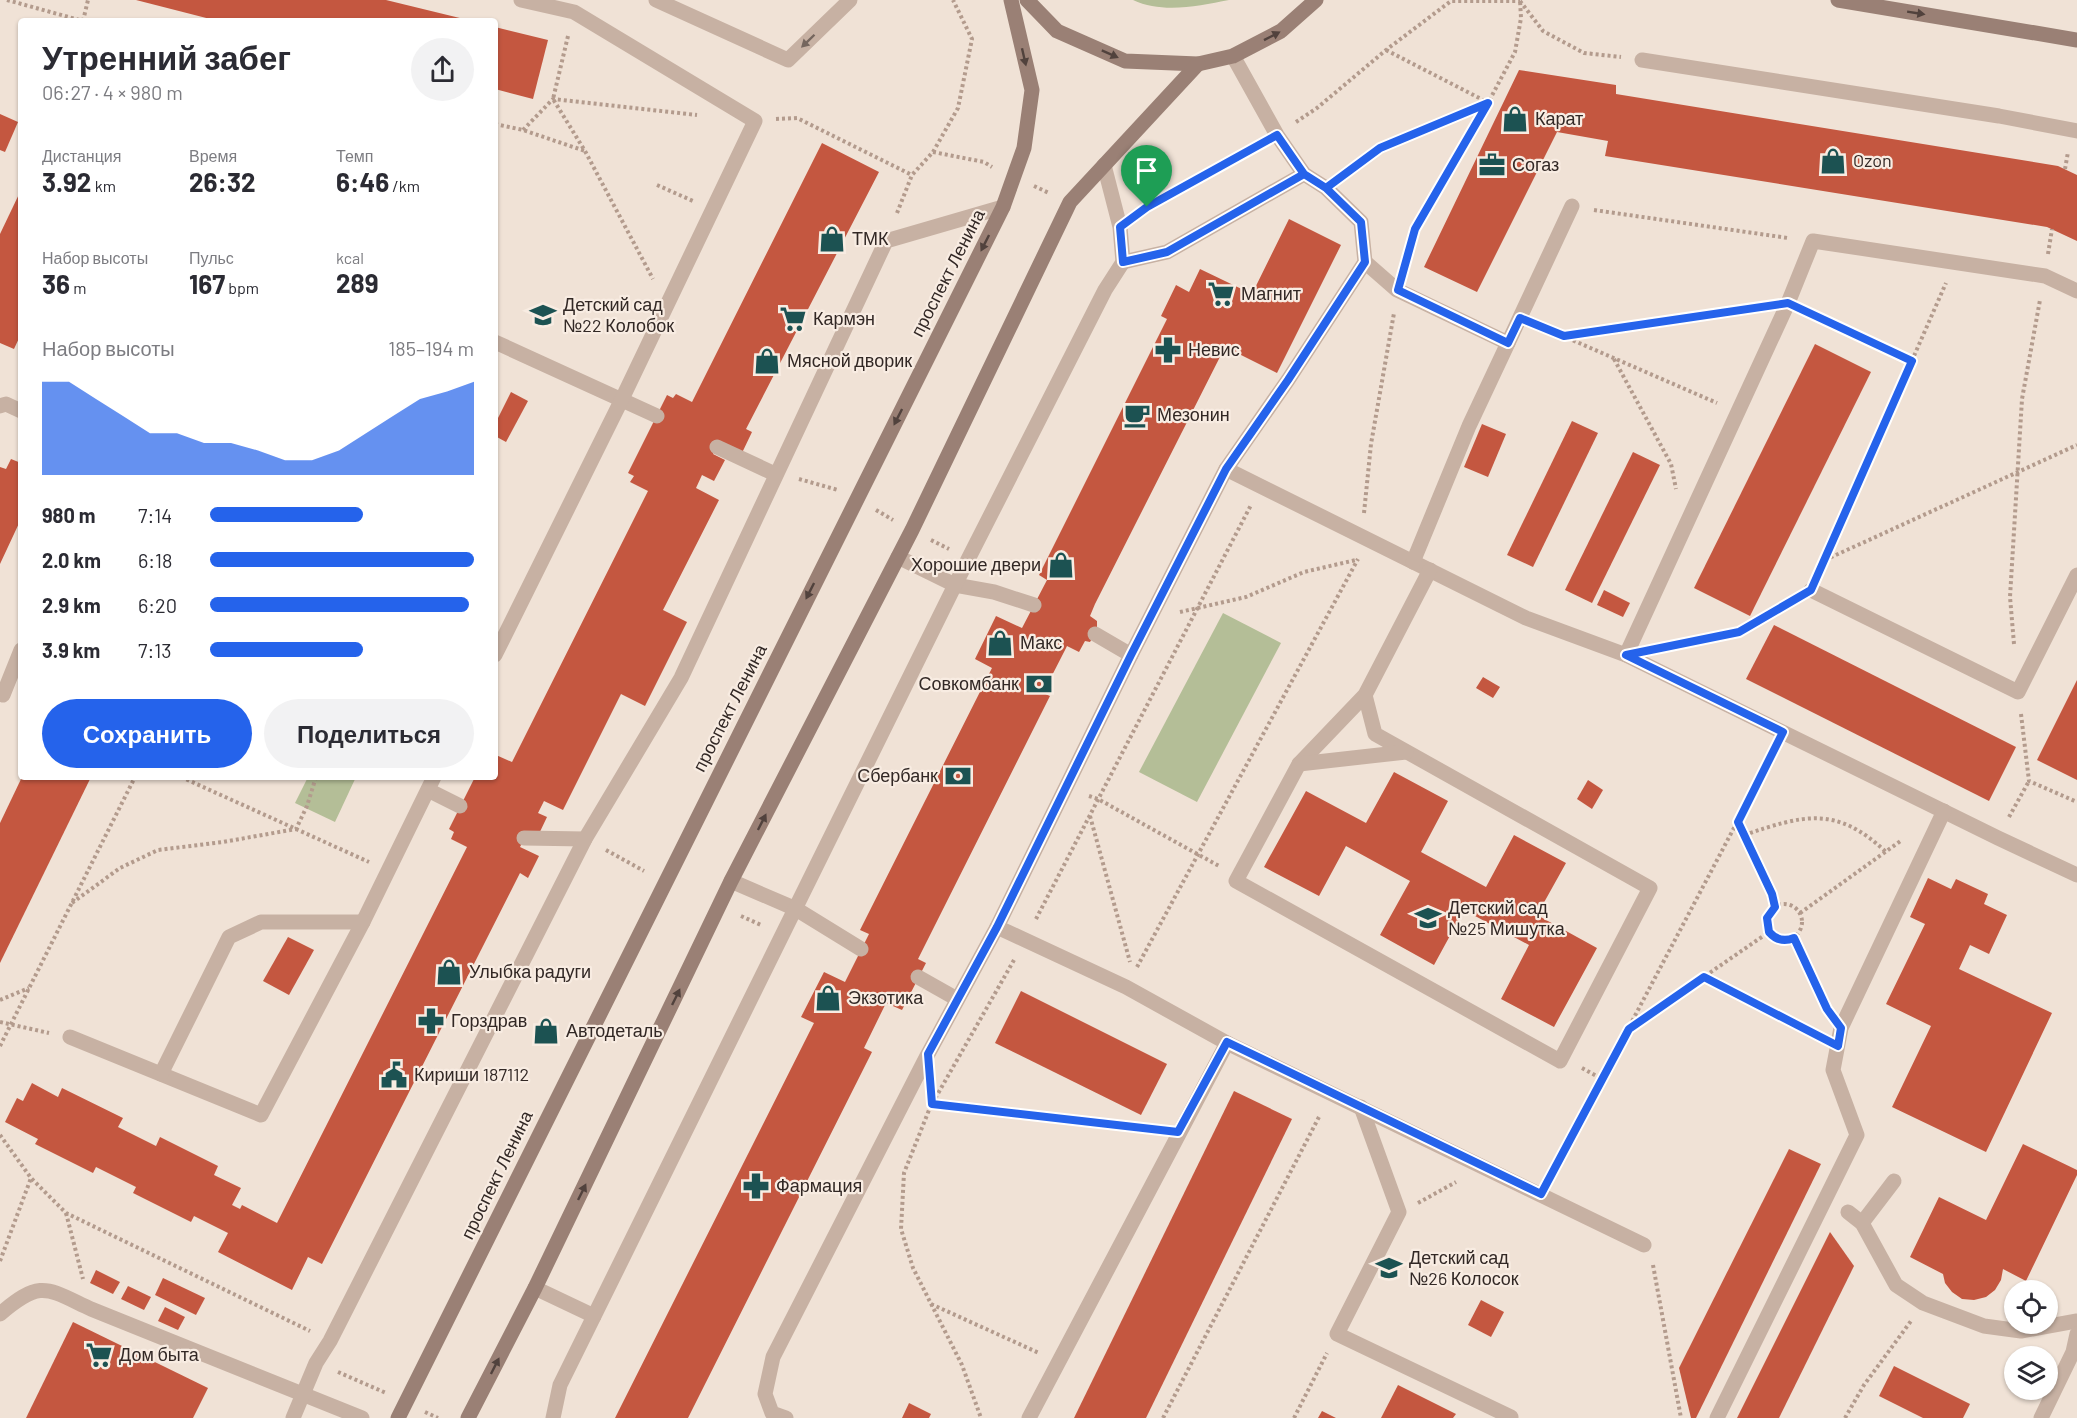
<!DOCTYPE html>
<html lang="ru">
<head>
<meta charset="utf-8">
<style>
  body { margin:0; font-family:Barlow,sans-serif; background:#f2f2f3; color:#2b2b33; height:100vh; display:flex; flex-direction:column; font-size:22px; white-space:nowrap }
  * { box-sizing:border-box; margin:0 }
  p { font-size:20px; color:#7c7c81 }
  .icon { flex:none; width:33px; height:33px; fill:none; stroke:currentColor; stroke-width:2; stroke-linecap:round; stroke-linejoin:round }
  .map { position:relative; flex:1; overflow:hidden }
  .panel { position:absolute; left:18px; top:18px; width:480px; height:762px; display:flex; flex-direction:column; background:#fff; border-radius:6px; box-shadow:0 2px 4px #0004 }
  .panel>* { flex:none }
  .tools { position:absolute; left:2004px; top:1280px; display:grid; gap:12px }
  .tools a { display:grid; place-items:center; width:54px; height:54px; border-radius:50%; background:#fff; box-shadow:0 2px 4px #0004; font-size:30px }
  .pin { position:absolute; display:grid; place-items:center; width:51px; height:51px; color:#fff; margin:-62px -26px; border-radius:50% 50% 50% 0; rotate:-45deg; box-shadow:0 0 6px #0007 }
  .pin .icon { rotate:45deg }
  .round { display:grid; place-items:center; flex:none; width:63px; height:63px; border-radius:32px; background:#f2f2f3 }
  .summary { display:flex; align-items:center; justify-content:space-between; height:102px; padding:0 24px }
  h1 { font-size:33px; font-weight:700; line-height:45px }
  .stats { display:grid; grid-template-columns:repeat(3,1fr); gap:9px; height:102px; padding:6px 24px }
  .stats div { display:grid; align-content:center }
  .stats b { font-size:26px; font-weight:700 }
  .stats small { font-size:16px; font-weight:400 }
  .stats p { font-size:16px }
  .chart { height:168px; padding:12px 24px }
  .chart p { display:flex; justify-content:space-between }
  .chart svg { width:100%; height:108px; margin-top:6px; fill:#2563eb; opacity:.7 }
  .primary-button { display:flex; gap:12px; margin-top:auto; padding:12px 24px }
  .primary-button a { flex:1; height:69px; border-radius:36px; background:#2563eb; color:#fff; font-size:24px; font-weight:700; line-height:69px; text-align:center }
  .primary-button a+a { background:#f2f2f3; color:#2b2b33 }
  ul { padding:0 24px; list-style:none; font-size:20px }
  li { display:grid; grid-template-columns:96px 72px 1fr; align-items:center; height:45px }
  li i { height:15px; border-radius:8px; background:#2563eb }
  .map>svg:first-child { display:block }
  .green { fill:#b4be97 }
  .building { fill:#c45740 }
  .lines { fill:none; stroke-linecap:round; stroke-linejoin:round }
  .path { stroke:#b39b8d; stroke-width:4; stroke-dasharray:3 3; stroke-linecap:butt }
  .lane { stroke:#c7b1a3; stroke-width:15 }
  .secondary { stroke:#9a8075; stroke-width:15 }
  .oneway { fill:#51423d }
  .oneway2 { fill:#75665e }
  .route-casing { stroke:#fff; stroke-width:12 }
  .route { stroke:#2563eb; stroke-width:8 }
  .labels { text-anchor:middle; stroke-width:4.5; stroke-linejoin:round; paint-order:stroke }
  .poi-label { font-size:18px; fill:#322825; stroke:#f8ece2; text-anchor:start }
  .street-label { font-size:18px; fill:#322825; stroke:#f8ece2 }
</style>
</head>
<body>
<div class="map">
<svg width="2077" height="1418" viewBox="0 0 2077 1418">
  <rect width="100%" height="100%" fill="#f0e2d6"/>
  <g class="green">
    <path d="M1133 0H1229C1198 6 1163 14 1133 0Z"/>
    <path d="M1223 613 1281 643 1197 802 1139 772Z"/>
    <path d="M308 777H356L335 822 295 803Z"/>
  </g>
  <g class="building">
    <path d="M136 0H386L468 20 218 21Z"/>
    <path d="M495 27 548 40 533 99 495 89Z"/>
    <path d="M1519 70 1616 85V94L2058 166 2077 175V241L2047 227 1605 156 1608 141 1557 132 1477 292 1424 267Z"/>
    <path d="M0 114 18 122 5 152 0 150Z"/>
    <path d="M822 143 879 172 746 429 752 432 741 455 718 443 713 454 725 460 714 481 702 475 696 488 719 500 663 610 687 622 645 706 621 694 563 810 544 801 538 813 547 817 537 838 527 833 520 847 539 856 528 878 520 873 322 1264 308 1257 292 1290 218 1252 228 1233 194 1216 191 1222 133 1193 136 1187 96 1167 93 1173 35 1144 38 1139 5 1122 17 1098 23 1101 32 1083 58 1097 62 1088 123 1118 118 1127 156 1146 160 1137 218 1166 214 1175 241 1188 232 1205 240 1209 242 1205 277 1223 467 847 451 839 454 832 449 829 475 777H495L496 755 512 762 648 491 630 482 634 476 628 473 667 395 673 398 676 394 692 402Z"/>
    <path d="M21 190V334L14 349 0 343V234Z"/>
    <path d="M1289 219 1341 245 1277 373 1225 347 1095 604 1090 616 1097 621V630L1090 642 1085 641 1079 652 1067 646 1064 652 1043 693 1050 696 918 959 926 963 902 1010 886 1003 864 1048 872 1052 688 1418H615L814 1023 801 1017 824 972 845 982 869 934 860 930 992 668 975 659 996 616 1022 628 1047 580 1039 575 1167 319 1161 316 1176 285 1189 292 1200 269 1252 294Z"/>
    <path d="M1815 344 1871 372 1750 616 1694 588Z"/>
    <path d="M511 392 528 401 506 442 495 436V424Z"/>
    <path d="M1572 421 1598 433 1533 567 1507 555Z"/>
    <path d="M1482 424 1506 434 1488 477 1464 467Z"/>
    <path d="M1633 452 1660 465 1592 603 1565 590Z"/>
    <path d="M11 459 21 463V519L0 564V467L6 469Z"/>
    <path d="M1604 590 1630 603 1623 617 1597 605Z"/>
    <path d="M1774 625 2016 747 1989 801 1746 679Z"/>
    <path d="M1483 677 1500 687 1493 698 1476 688Z"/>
    <path d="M2077 680V780L2037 760Z"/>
    <path d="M1394 772 1448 801 1421 852 1486 887 1514 835 1566 863 1537 915 1597 948 1554 1027 1501 999 1529 945 1464 910 1434 965 1380 935 1410 881 1346 846 1319 896 1264 867 1306 791 1366 823Z"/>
    <path d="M22 777H91L0 963V823Z"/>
    <path d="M1588 780 1603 790 1592 809 1577 799Z"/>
    <path d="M1928 878 1951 889 1956 879 1988 894 1984 904 2007 915 1989 954 1970 945 1959 969 2052 1013 1986 1152 1892 1107 1931 1026 1886 1004 1925 924 1910 917Z"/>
    <path d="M288 937 314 950 289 995 263 981Z"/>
    <path d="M1021 991 1167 1064 1141 1115 995 1043Z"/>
    <path d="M1234 1091 1292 1119 1146 1418H1074Z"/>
    <path d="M2023 1144 2077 1170V1175L2026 1281 2003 1269 2001 1280 1995 1290 1986 1297 1974 1300 1962 1299 1952 1292 1945 1283 1943 1274 1910 1257 1939 1197 1986 1220Z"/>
    <path d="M1789 1149 1821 1164 1696 1418H1691L1679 1368Z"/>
    <path d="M1830 1232 1854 1266 1779 1418H1737Z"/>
    <path d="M96 1270 120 1282 113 1294 90 1283Z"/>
    <path d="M163 1278 205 1298 196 1315 155 1295Z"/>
    <path d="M128 1286 151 1297 144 1310 121 1299Z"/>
    <path d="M1481 1300 1504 1312 1491 1337 1468 1325Z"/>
    <path d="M165 1307 185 1317 178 1330 158 1321Z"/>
    <path d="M73 1322 208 1388 193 1418H26Z"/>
    <path d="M1894 1366 1970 1404 1963 1418H1923L1879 1396Z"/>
    <path d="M1398 1385 1456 1414 1453 1418H1381Z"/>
    <path d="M909 1403 931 1414 929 1418H902Z"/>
    <path d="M1322 1411 1336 1418H1318Z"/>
  </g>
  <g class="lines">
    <g class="path">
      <path d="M7 0 83 21"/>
      <path d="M1520 1 1543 31 1584 53 1621 57"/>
      <path d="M83 21 88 0"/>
      <path d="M568 36 553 99 585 151 653 279"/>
      <path d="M1386 50 1487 102"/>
      <path d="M776 119 797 118 912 175"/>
      <path d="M1296 122 1317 108 1386 50 1451 1H1520"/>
      <path d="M495 124 523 130 585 151"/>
      <path d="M523 130 553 99 697 115"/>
      <path d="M933 152 984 162 992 167"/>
      <path d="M2065 169 2068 152"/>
      <path d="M1344 175 1380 148 1486 103"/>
      <path d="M657 185 693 201"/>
      <path d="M1034 186 1049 193"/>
      <path d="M1594 210 1788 238"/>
      <path d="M897 213 912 175 933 152 958 108 972 39 953 0"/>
      <path d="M1140 213 1256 147"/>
      <path d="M2048 254 2052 229"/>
      <path d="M1405 265 1415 229 1488 103 1515 52 1521 18 1520 0"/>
      <path d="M1809 313 1912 361"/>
      <path d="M1540 326 1717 403"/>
      <path d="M1564 336 1759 308"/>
      <path d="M1614 359 1671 464 1676 489"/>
      <path d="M799 479 838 490"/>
      <path d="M876 510 893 520"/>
      <path d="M1364 513 1371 444 1394 313"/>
      <path d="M931 540 949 549"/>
      <path d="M1825 560 2077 445"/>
      <path d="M1820 570 1946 283"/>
      <path d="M1180 612 1246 597 1304 572 1356 560"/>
      <path d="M2014 644 2010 597 2022 399 2040 300"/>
      <path d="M1665 647 1739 632 1792 601"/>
      <path d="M2021 714 2029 781 2077 802"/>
      <path d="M181 777 369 862"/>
      <path d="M1089 796 1098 799 1219 866"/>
      <path d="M1090 816 1130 962"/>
      <path d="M2009 817 2029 781"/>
      <path d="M1738 823 1771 894 1775 907"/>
      <path d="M1744 835C1804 815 1836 805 1886 852"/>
      <path d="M606 850 644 871"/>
      <path d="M72 903 120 868 158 850 223 842 296 829 307 806 316 777"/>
      <circle cx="1784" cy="922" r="18"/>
      <path d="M1800 913 1902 840"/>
      <path d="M741 916 761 925"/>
      <path d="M1036 919 1251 505"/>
      <path d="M1794 938 1825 1005"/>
      <path d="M1014 960 932 1104 1156 1130"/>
      <path d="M1137 967 1358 559"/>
      <path d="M1704 977 1815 1035"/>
      <path d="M0 1000 29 988"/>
      <path d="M0 1022 49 1033"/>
      <path d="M1631 1027 1769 932"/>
      <path d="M0 1046 135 777"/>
      <path d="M1582 1068 1602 1079"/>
      <path d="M931 1105 904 1173 901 1229 913 1268 962 1365 981 1418"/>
      <path d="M0 1135 31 1178 66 1213 310 1331"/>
      <path d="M1551 1175 1774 752"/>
      <path d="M1418 1203 1456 1182"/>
      <path d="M66 1213 83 1279"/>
      <path d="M0 1261 31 1178"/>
      <path d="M1653 1265 1681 1418"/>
      <path d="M931 1304 1039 1353"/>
      <path d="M338 1372 386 1393"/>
      <path d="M425 1412 438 1418"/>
      <path d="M1163 1418 1320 1115"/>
      <path d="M1294 1418 1327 1353"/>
      <path d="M1845 1418 1864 1385 1911 1321"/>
    </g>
    <g class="lane">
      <path d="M656 0 788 60 850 0"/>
      <path d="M1642 60 1999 116 2077 131"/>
      <path d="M1123 262 1167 252 1304 174"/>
      <path d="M1365 262 1397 290 1508 343 1572 206"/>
      <path d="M495 342 657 416"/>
      <path d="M0 406 6 404 21 411"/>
      <path d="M717 447 775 474"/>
      <path d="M1226 469 1526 618 1626 655 1998 838 2077 875"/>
      <path d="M898 557 955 585 994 592 1034 605"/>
      <path d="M1413 562 1469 426 1508 343"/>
      <path d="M1811 590 2018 692 2077 575"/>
      <path d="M1095 634 1131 655"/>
      <path d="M495 655 622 399 755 121 574 12 521 0"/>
      <path d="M1626 655 1788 303 1813 241 2045 276 2077 291"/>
      <path d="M3 695 21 650"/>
      <path d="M1365 695 1375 734 1650 888 1560 1061 1236 881 1299 764 1365 695 1430 570"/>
      <path d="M1299 764 1406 752"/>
      <path d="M428 790 460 806"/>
      <path d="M524 838 585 839"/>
      <path d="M731 881 796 909 861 949"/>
      <path d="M997 927 1126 987 1227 1043 1644 1245"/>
      <path d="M918 977 957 999"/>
      <path d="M70 1037 261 1115 363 922 434 777"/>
      <path d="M161 1074 229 937 261 922H363"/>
      <path d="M1361 1107 1399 1212 1337 1334 1511 1417"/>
      <path d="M1848 1212 1862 1223 1896 1285 1923 1303 1984 1326 2021 1331 2077 1321"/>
      <path d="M1862 1223 1894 1181"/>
      <path d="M535 1288 594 1316"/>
      <path d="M0 1314C41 1279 46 1288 91 1309L362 1418"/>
      <path d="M293 1418 316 1363 330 1341 585 839 681 678 886 241 1003 207"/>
      <path d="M553 1418 560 1385 955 585 1105 290 1123 262 1120 227 1104 165"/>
      <path d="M786 1418 772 1413 765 1394 773 1357 928 1054 997 927 1131 655 1226 469 1288 380 1365 262 1361 222 1326 188 1304 174 1277 135 1233 56"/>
      <path d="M1029 1418 1227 1043"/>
      <path d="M1717 1418 1857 1135 1833 1070 1841 1028 1944 811"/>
      <path d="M2041 1418 2073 1352 2077 1334"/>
    </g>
    <g class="secondary">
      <path d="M1027 0 1057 31 1125 61 1198 64 1233 56 1281 31 1316 0"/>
      <path d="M1838 0 2077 40"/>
      <path d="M398 1418 1003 207 1024 148 1032 90 1011 0"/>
      <path d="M468 1418 535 1288 731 881 912 530 1070 202 1198 64"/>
    </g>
  </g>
  <defs><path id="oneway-solid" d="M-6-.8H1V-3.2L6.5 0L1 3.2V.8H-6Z" transform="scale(1.5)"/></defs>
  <g class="oneway">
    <use href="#oneway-solid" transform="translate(1916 13) rotate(9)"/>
    <use href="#oneway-solid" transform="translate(1272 36) rotate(-27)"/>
    <use href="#oneway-solid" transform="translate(1110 54) rotate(24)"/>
    <use href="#oneway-solid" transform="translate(1024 57) rotate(77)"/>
    <use href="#oneway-solid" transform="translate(985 243) rotate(117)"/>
    <use href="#oneway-solid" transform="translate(898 417) rotate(117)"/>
    <use href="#oneway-solid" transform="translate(810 591) rotate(117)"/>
    <use href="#oneway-solid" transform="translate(762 822) rotate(-63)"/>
    <use href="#oneway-solid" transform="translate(676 997) rotate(-64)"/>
    <use href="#oneway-solid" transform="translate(582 1192) rotate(-64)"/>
    <use href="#oneway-solid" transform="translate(495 1366) rotate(-63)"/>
  </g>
  <use class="oneway2" href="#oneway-solid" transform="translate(808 41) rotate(136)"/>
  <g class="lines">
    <g class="route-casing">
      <path id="route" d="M1147 207 1277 135 1304 174 1326 188 1361 222 1365 262 1288 380 1226 469 1131 655 997 927 928 1054 932 1104 1178 1132 1227 1042 1541 1194 1629 1029 1704 977 1838 1046 1841 1028 1827 1009 1794 938C1784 942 1776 940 1769 932L1767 918 1775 907 1772 894 1738 822 1783 732 1626 655 1739 632 1811 590 1912 361 1788 303 1564 336 1520 318 1508 343 1398 290 1415 229 1488 103 1380 148 1326 188 1304 174 1167 252 1123 262 1120 227 1147 207"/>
    </g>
    <use href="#route" class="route"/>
  </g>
  <defs>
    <g id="shop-bare" transform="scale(2.07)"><path d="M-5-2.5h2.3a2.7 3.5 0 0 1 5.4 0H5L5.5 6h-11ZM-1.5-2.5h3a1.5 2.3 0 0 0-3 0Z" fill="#1c5252" stroke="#f8ece2" stroke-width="2.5" paint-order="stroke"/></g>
    <g id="office-bare" transform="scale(2.07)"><path d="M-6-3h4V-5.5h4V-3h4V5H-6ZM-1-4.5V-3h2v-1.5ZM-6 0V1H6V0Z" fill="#1c5252" stroke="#f8ece2" stroke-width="2.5" paint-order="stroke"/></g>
    <g id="supermarket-bare" transform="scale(2.07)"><path d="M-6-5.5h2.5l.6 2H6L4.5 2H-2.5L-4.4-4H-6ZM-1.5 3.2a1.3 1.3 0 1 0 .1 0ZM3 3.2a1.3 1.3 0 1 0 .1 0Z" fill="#1c5252" stroke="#f8ece2" stroke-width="2.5" paint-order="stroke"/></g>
    <g id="school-bare" transform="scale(2.07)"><path d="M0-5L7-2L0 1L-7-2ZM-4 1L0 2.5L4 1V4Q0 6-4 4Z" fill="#1c5252" stroke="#f8ece2" stroke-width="2.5" paint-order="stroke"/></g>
    <g id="pharmacy-bare" transform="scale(2.07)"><path d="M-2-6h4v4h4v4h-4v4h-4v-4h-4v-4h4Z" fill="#1c5252" stroke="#f8ece2" stroke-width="2.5" paint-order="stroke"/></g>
    <g id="cafe-bare" transform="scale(2.07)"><path d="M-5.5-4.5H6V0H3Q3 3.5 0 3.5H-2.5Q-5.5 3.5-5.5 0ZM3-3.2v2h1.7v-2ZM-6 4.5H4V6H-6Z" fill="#1c5252" stroke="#f8ece2" stroke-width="2.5" paint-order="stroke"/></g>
    <g id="bank-bare" transform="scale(2.07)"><path d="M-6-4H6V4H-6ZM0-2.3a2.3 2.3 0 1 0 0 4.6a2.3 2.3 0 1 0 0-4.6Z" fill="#1c5252" stroke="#f8ece2" stroke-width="2.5" paint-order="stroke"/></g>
    <g id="civic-bare" transform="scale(2.07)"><path d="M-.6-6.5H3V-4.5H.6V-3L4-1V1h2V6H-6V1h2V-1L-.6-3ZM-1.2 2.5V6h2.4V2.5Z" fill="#1c5252" stroke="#f8ece2" stroke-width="2.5" paint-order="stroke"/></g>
  </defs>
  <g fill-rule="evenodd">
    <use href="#shop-bare" x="1515" y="119"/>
    <use href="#shop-bare" x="1833" y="161"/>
    <use href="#office-bare" x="1492" y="165"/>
    <use href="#shop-bare" x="832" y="239"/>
    <use href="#supermarket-bare" x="1221" y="294"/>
    <use href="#school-bare" x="543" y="315"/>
    <use href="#supermarket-bare" x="793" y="319"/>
    <use href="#pharmacy-bare" x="1168" y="350"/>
    <use href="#shop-bare" x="767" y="361"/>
    <use href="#cafe-bare" x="1137" y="415"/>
    <use href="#shop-bare" x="1061" y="565"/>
    <use href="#shop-bare" x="1000" y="643"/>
    <use href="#bank-bare" x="1039" y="684"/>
    <use href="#bank-bare" x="958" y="776"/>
    <use href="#school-bare" x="1428" y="918"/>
    <use href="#shop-bare" x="449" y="972"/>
    <use href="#shop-bare" x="828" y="998"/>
    <use href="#pharmacy-bare" x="431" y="1021"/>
    <use href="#shop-bare" x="546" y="1031"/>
    <use href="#civic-bare" x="394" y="1075"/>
    <use href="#pharmacy-bare" x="756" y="1186"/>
    <use href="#school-bare" x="1389" y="1268"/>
    <use href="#supermarket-bare" x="99" y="1355"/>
  </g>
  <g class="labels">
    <g class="poi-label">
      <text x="1535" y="125">Карат</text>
      <text x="1853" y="167">Ozon</text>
      <text x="1512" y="171">Согаз</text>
      <text x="852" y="245">ТМК</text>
      <text x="1241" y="300">Магнит</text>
      <text x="563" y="311">Детский сад<tspan x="563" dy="21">№22 Колобок</tspan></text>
      <text x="813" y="325">Кармэн</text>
      <text x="1188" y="356">Невис</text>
      <text x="787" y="367">Мясной дворик</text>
      <text x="1157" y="421">Мезонин</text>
      <text x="1041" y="571" text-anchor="end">Хорошие двери</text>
      <text x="1020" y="649">Макс</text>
      <text x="1019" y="690" text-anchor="end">Совкомбанк</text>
      <text x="938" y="782" text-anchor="end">Сбербанк</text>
      <text x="1448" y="914">Детский сад<tspan x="1448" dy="21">№25 Мишутка</tspan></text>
      <text x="469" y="978">Улыбка радуги</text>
      <text x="848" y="1004">Экзотика</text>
      <text x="451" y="1027">Горздрав</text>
      <text x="566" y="1037">Автодеталь</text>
      <text x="414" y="1081">Кириши 187112</text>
      <text x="776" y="1192">Фармация</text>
      <text x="1409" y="1264">Детский сад<tspan x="1409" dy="21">№26 Колосок</tspan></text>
      <text x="119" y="1361">Дом быта</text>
    </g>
    <g class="street-label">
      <text transform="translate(948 273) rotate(-63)" y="6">проспект Ленина</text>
      <text transform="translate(730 708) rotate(-63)" y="6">проспект Ленина</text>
      <text transform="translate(497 1175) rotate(-64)" y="6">проспект Ленина</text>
    </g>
  </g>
</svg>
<div class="tools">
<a><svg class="icon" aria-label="locate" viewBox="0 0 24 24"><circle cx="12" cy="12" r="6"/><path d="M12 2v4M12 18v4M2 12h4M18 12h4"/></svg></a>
<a><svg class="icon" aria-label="layers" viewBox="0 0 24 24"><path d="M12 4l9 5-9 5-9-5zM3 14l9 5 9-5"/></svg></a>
</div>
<div class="pin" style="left:1147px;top:207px;background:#1e9e55"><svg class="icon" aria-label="arrive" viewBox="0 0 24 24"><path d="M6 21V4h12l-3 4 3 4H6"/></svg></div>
<section class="panel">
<div class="summary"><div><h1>Утренний забег</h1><p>06:27 · 4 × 980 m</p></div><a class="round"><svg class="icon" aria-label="share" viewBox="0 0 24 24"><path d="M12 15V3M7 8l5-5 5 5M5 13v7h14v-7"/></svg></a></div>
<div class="stats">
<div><p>Дистанция</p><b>3.92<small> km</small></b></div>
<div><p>Время</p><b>26:32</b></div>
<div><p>Темп</p><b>6:46<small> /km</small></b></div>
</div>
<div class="stats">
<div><p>Набор высоты</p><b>36<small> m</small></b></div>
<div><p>Пульс</p><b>167<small> bpm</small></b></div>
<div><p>kcal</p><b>289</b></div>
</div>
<div class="chart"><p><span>Набор высоты</span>185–194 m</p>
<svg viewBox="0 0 160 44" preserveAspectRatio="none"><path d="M0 44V6L10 6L20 13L30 20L40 27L50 27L60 31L70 31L80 34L90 38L100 38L110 34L120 27L130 20L140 13L150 10L160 6V44z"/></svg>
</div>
<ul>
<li><b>980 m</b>7:14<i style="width:58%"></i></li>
<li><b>2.0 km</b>6:18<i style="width:100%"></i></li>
<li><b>2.9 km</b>6:20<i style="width:98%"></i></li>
<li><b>3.9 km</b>7:13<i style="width:58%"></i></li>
</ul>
<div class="primary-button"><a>Сохранить</a><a>Поделиться</a></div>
</section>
</div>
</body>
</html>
